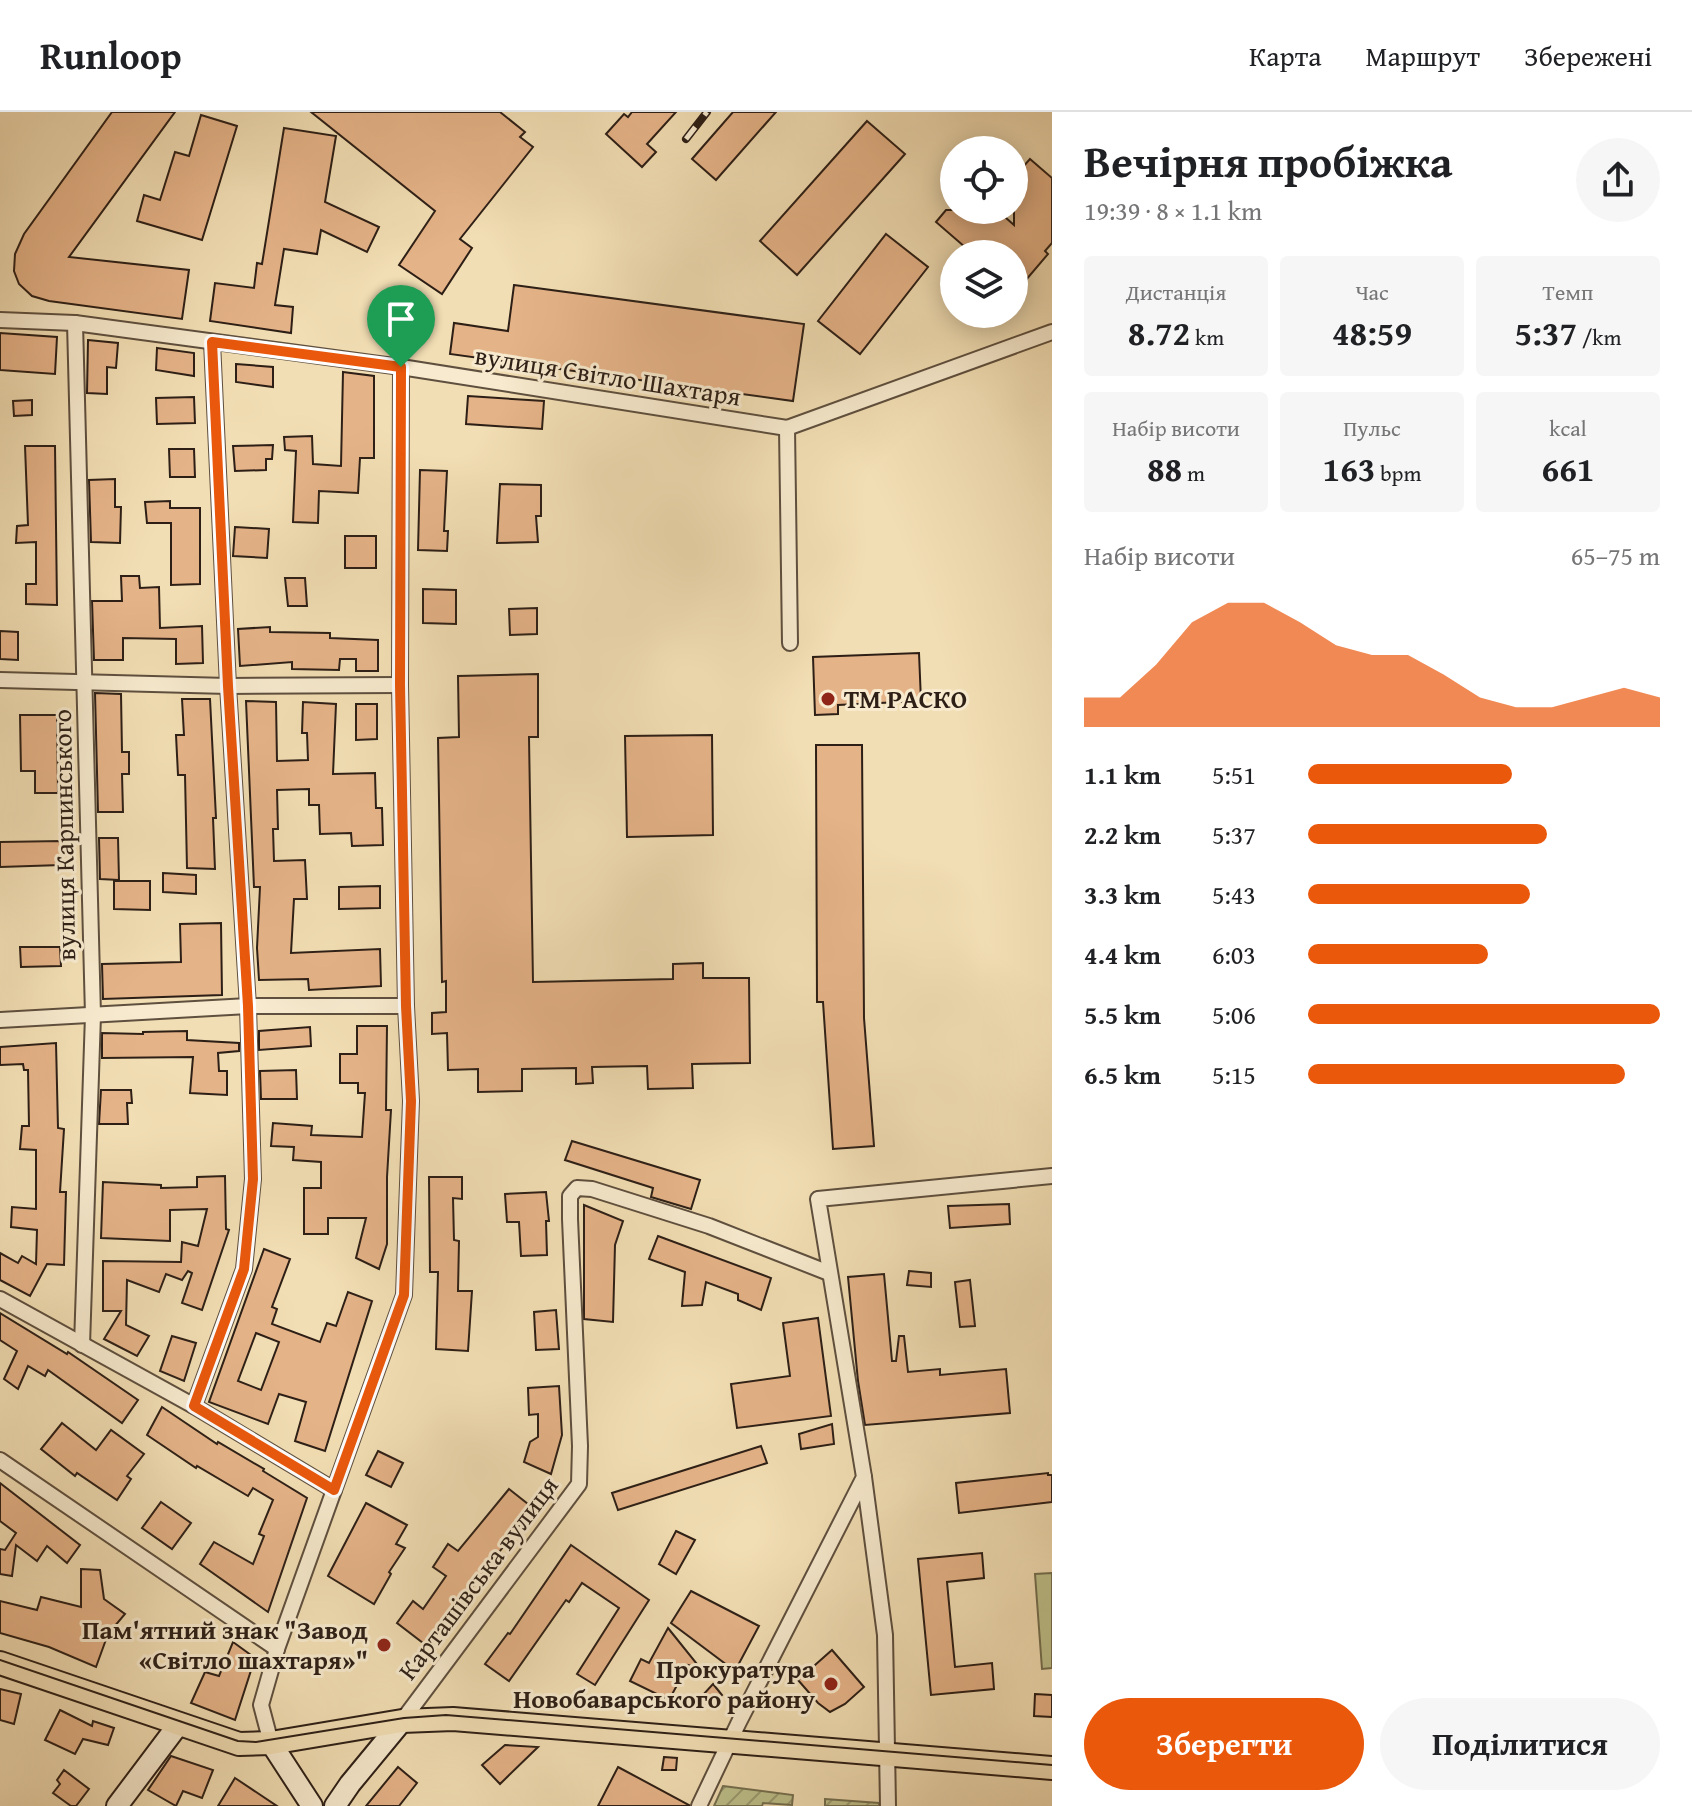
<!DOCTYPE html>
<html lang="uk">
<head>
<meta charset="utf-8">
<style>
  body { margin:0; font-family:"Gentium Book Plus",serif; background:#f6f6f6; color:#202124; height:100vh; display:flex; flex-direction:column; font-size:30px; white-space:nowrap }
  * { box-sizing:border-box; margin:0 }
  p { font-size:26px; color:#757577 }
  .icon { flex:none; width:44px; height:44px; fill:none; stroke:currentColor; stroke-width:2; stroke-linecap:round; stroke-linejoin:round }
  .map { position:relative; flex:1; overflow:hidden }
  .sheet { display:flex; flex-direction:column; background:#fff; width:640px }
  .sheet>* { flex:none }
  .buttons { position:absolute; left:940px; top:24px; display:grid; gap:16px }
  .buttons a { display:grid; place-items:center; width:88px; height:88px; border-radius:50%; background:#fff; box-shadow:0 4px 20px #0003; font-size:40px }
  .pin { position:absolute; display:grid; place-items:center; width:68px; height:68px; color:#fff; margin:-82px -34px; border-radius:50% 50% 50% 0; rotate:-45deg; box-shadow:0 0 8px #0007 }
  .pin .icon { rotate:45deg }
  .round { display:grid; place-items:center; flex:none; width:84px; height:84px; border-radius:42px; background:#f6f6f6 }
  .summary { display:flex; align-items:center; justify-content:space-between; height:136px; padding:0 32px }
  h1 { font-size:44px; font-weight:700; line-height:60px }
  .figures { display:grid; grid-template-columns:repeat(3,1fr); gap:12px; height:136px; padding:8px 32px }
  .figures div { display:grid; align-content:center; border-radius:8px; background:#f6f6f6; text-align:center }
  .figures b { font-size:34px; font-weight:700 }
  .figures small { font-size:22px; font-weight:400 }
  .figures p { font-size:22px }
  .chart { height:224px; padding:16px 32px }
  .chart p { display:flex; justify-content:space-between }
  .chart svg { width:100%; height:144px; margin-top:8px; fill:#ea580c; opacity:.7 }
  .action { display:flex; gap:16px; margin-top:auto; padding:16px 32px }
  .action a { flex:1; height:92px; border-radius:48px; background:#ea580c; color:#fff; font-size:32px; font-weight:700; line-height:92px; text-align:center }
  .action a+a { background:#f6f6f6; color:#202124 }
  ul { padding:0 32px; list-style:none; font-size:26px }
  li { display:grid; grid-template-columns:128px 96px 1fr; align-items:center; height:60px }
  li i { height:20px; border-radius:10px; background:#ea580c }
  header { display:flex; align-items:center; gap:48px; box-sizing:border-box; height:112px; padding:0 40px; background:#fff; border-bottom:2px solid #e0e0e0 }
  header strong { font-size:38px }
  nav { display:flex; gap:44px; margin-inline-start:auto; font-size:28px }
  main { display:flex; flex:1; min-height:0 }
  .map>svg:first-child { display:block }
  .garden { fill:url(#garden-furrows); stroke:#757050; stroke-width:2 }
  .pitch { fill:#bdc08b; stroke:#757050; stroke-width:2 }
  .building { fill:#e5b388; stroke:#2d1f16; stroke-width:2; fill-rule:evenodd }
  .lines { fill:none; stroke-linecap:round; stroke-linejoin:round }
  .street-casing { stroke:#5e4f3e; stroke-width:18 }
  .secondary-casing { stroke:#2d1f16; stroke-width:24 }
  .primary-casing { stroke:#2d1f16; stroke-width:26 }
  .street { stroke:#f7eace; stroke-width:14 }
  .secondary { stroke:#f7eace; stroke-width:20 }
  .primary { stroke:#f2deb4; stroke-width:22 }
  .tram { stroke:#2d1f16; stroke-width:2 }
  .rail-casing { stroke:#2d1f16; stroke-width:8 }
  .rail { stroke:#f7eace; stroke-width:5; stroke-dasharray:15; stroke-linecap:butt }
  .route-casing { stroke:#fff; stroke-width:16 }
  .route { stroke:#ea580c; stroke-width:10 }
  .poi-dot { fill:#8f2418; stroke:#f7eace; stroke-width:3 }
  .labels { text-anchor:middle; stroke-width:6; stroke-linejoin:round; paint-order:stroke }
  .street-label { font-size:26px; fill:#2d1f16; stroke:#f7eace }
  .poi-label { font-size:26px; font-weight:bold; fill:#2d1f16; stroke:#f7eace; text-anchor:end }
</style>
</head>
<body>
<header>
<strong>Runloop</strong>
<nav><a>Карта</a><a>Маршрут</a><a>Збережені</a></nav>
</header>
<main>
<div class="map">
<svg width="1052" height="1694" viewBox="0 0 1052 1694">
  <defs>
    <pattern id="garden-furrows" width="10" height="10" patternUnits="userSpaceOnUse" patternTransform="scale(2)"><rect width="10" height="10" fill="#bdc08b"/><path d="M-1 1l2-2M0 10L10 0M9 11l2-2" fill="none" stroke="#9a9b71"/></pattern>
  </defs>
  <rect width="100%" height="100%" fill="#f2deb4"/>
  <filter id="stains"><feTurbulence type="fractalNoise" baseFrequency=".0025" numOctaves="4"/><feColorMatrix values="0 0 0 0 .2 0 0 0 0 .09 0 0 0 0 .02 0 0 0 .5 -.17"/></filter>
  <radialGradient id="worn" r=".72"><stop offset=".6" stop-color="#630" stop-opacity="0"/><stop offset="1" stop-color="#630" stop-opacity=".3"/></radialGradient>
  <g class="garden">
    <path d="M723 1674 793 1683 792 1693 763 1691 762 1694H714Z"/>
    <path d="M825 1687 879 1691V1694H825Z"/>
  </g>
  <path class="pitch" d="M1052 1461V1556L1042 1557 1035 1462Z"/>
  <g class="building">
    <path d="M112 0H175L69 145 189 158 182 207 49 189 32 184 19 172 14 159 15 142 24 122Z"/>
    <path d="M311 0H500L525 20 520 25 533 35 460 127 472 136 442 182 399 153 435 99Z"/>
    <path d="M632 0H676L647 32 656 40 642 55 606 22 624 2 628 5Z"/>
    <path d="M733 0H776L716 68 692 47Z"/>
    <path d="M201 3 237 14 202 128 137 109 144 83 160 88 175 40 189 44Z"/>
    <path d="M867 9 905 42 797 163 760 129Z"/>
    <path d="M284 16 336 24 325 90 379 115 367 140 321 118 317 142 284 137 275 193 293 195 291 221 210 209 215 171 254 176 257 151 262 152Z"/>
    <path d="M1030 47 1052 66V131L1045 139 1048 142 1014 182V142H973L936 110 946 98H997L1014 113V65Z"/>
    <path d="M886 122 928 155 860 242 818 209Z"/>
    <path d="M514 173 804 212 793 289 450 242 454 211 508 219Z"/>
    <path d="M0 221 57 225 55 262 0 258Z"/>
    <path d="M88 228 118 231 116 256 107 255V282L87 281Z"/>
    <path d="M157 236 194 241V264L156 258Z"/>
    <path d="M236 252 273 255V275L236 270Z"/>
    <path d="M343 260 374 264V346H360L358 381 319 379 318 411 293 410 296 339 285 338 284 325 312 324 313 352 341 354Z"/>
    <path d="M468 284 544 289 542 317 466 312Z"/>
    <path d="M194 285 195 311 157 312 156 286Z"/>
    <path d="M32 288V303L14 304 13 289Z"/>
    <path d="M273 333 272 347H266V358L235 359 233 334Z"/>
    <path d="M25 334H55L57 493 26 492V472H36V430L16 431 17 414 28 413Z"/>
    <path d="M169 337H194L195 365H170Z"/>
    <path d="M420 358 447 359 444 419H448L447 439 418 438Z"/>
    <path d="M115 367V395H121L120 431 91 430 89 368Z"/>
    <path d="M500 372 541 373V404H536L538 430 497 431Z"/>
    <path d="M170 389V396H200V472L171 473V411H147L145 390Z"/>
    <path d="M235 415 269 417 267 446 233 444Z"/>
    <rect x="345" y="424" width="31" height="32"/>
    <path d="M121 464H139L140 476 159 475 160 516 202 514 203 551 176 552V527L123 526V548H94L92 489H122Z"/>
    <path d="M285 466H305L307 494H288Z"/>
    <path d="M423 477 456 478V512L423 511Z"/>
    <path d="M537 496V522L510 523 509 497Z"/>
    <path d="M270 515V520L330 521V526L378 528V559H356V547H340L339 558 292 557V550L240 554 238 517Z"/>
    <path d="M0 519 18 520V548L0 547Z"/>
    <path d="M919 541 921 589 838 593V602L815 603 813 545Z"/>
    <path d="M538 562V625H529L533 870 673 867V852L703 851V866H749L750 951 692 952 693 976 648 977 647 954 592 955 593 971 576 972V956L522 957V979L478 980V957L448 958 447 921 432 922V901L446 900V869L442 870 438 626 459 625 458 564Z"/>
    <path d="M95 581 121 582 122 640H129V662H122L123 700H98Z"/>
    <path d="M182 587H210L216 706H213L215 757 187 756 185 663H178L176 623H184Z"/>
    <path d="M246 589 276 590 277 649 308 648 307 621H302L303 590 336 592 333 662 375 661 376 696H382L383 733 352 734 351 721 320 722 319 693H309V677L277 678 278 717H273L274 749 305 748 307 787H294L291 841 380 837 381 874 309 878 308 867 259 868 257 836 260 775H254Z"/>
    <path d="M356 592H377V627L356 628Z"/>
    <path d="M20 603H57L58 681H35V659H21Z"/>
    <path d="M712 623 713 723 627 725 625 624Z"/>
    <path d="M816 633H862L864 906 874 1034 833 1037 823 890H817Z"/>
    <path d="M99 726H118L119 768 100 767Z"/>
    <path d="M61 729V753L0 755V730Z"/>
    <path d="M163 761 196 763V782L163 780Z"/>
    <path d="M114 769H150V798L114 797Z"/>
    <path d="M380 774V796L339 797V775Z"/>
    <path d="M221 811 222 883 103 887 102 852 181 850 180 812Z"/>
    <path d="M20 835H60L61 854 21 855Z"/>
    <path d="M357 914H387L386 998H391L387 1065V1132L379 1157 356 1146 366 1106H328V1122H304V1076H321V1050L293 1048 294 1035 271 1034 273 1011 312 1014 311 1023 362 1025 365 981H358V971H340V942H357Z"/>
    <path d="M310 915 311 934 259 938V919Z"/>
    <path d="M187 919V928L239 931V939L218 941 219 959H227V983L190 981 193 945 102 946V921L143 922V920Z"/>
    <path d="M56 931 58 1016 64 1017 60 1080H66L64 1153 47 1152 30 1184 0 1168V1141L18 1151 22 1144 36 1152 37 1118 11 1115 12 1095 36 1097V1038L20 1037 22 1014H29L28 958H24L23 952 0 953V935Z"/>
    <path d="M296 958 297 987H261L260 959Z"/>
    <path d="M101 978H131L132 991H127L128 1012H99Z"/>
    <path d="M572 1029 700 1068 691 1097 651 1085 653 1076 565 1048Z"/>
    <path d="M225 1064 226 1117 229 1118 202 1198 182 1191 192 1161 188 1159 182 1168 166 1162 159 1180 127 1168 126 1213 149 1224 137 1244 104 1227 121 1199H103V1149L181 1150 182 1130 198 1134 207 1097 170 1098V1129L101 1126 103 1070 161 1073V1076L197 1075V1065Z"/>
    <path d="M429 1065H462V1087L453 1086 454 1128 459 1129 458 1179H472L468 1239 436 1237 438 1160H430Z"/>
    <path d="M546 1080 549 1109H546L547 1143 521 1144 519 1110H507L505 1082Z"/>
    <path d="M1009 1092 1010 1112 950 1116 948 1094Z"/>
    <path d="M584 1093 623 1109 615 1133 613 1210 584 1207Z"/>
    <path d="M658 1124 771 1166 761 1198 738 1188V1182L706 1170 702 1193 682 1194 685 1160 649 1147Z"/>
    <path d="M264 1137 290 1147 272 1195 277 1197 272 1212 320 1230 327 1211 336 1214 348 1180 372 1189 325 1339 295 1329 306 1290 279 1282 268 1312 209 1290ZM256 1221 279 1230 261 1278 238 1269Z"/>
    <path d="M909 1159 931 1161V1175L907 1173Z"/>
    <path d="M884 1162 892 1249H896L899 1224H904L908 1260 940 1257V1263L1006 1257 1010 1301 865 1313 858 1269 848 1165Z"/>
    <path d="M970 1168 975 1214 960 1215 955 1170Z"/>
    <path d="M556 1198 559 1237 536 1238 534 1200Z"/>
    <path d="M0 1201 67 1242 68 1240 138 1288 122 1311 48 1258 45 1264 28 1254 18 1277 4 1267 17 1239 0 1228Z"/>
    <path d="M818 1206 831 1304 737 1316 731 1272 790 1264 783 1211Z"/>
    <path d="M172 1224 196 1231 184 1269 160 1259Z"/>
    <path d="M559 1274 562 1323 551 1362 524 1350 530 1330 538 1325V1302L529 1303 528 1276Z"/>
    <path d="M162 1295 217 1332 218 1330 264 1357 263 1359 307 1386 268 1500 200 1452 214 1430 253 1452 264 1424 259 1422 273 1388 253 1376 248 1384 197 1354 196 1356 147 1323Z"/>
    <path d="M62 1311 96 1338 111 1318 144 1342 127 1364 131 1367 117 1388 77 1361 75 1364 41 1337Z"/>
    <path d="M832 1312 834 1332 801 1337 799 1322Z"/>
    <path d="M761 1334 767 1351 618 1398 612 1381Z"/>
    <path d="M378 1339 403 1351 391 1375 366 1363Z"/>
    <path d="M1048 1361V1363H1052V1390L959 1401 956 1371Z"/>
    <path d="M0 1371 80 1433 67 1451 47 1434 37 1449 16 1433 12 1464 0 1462V1437L5 1438 16 1421 0 1409Z"/>
    <path d="M509 1377 533 1396 427 1534 397 1511 413 1489 423 1497 446 1464 433 1455 448 1432 458 1439Z"/>
    <path d="M161 1390 191 1411 172 1437 142 1416Z"/>
    <path d="M366 1391 407 1413 396 1432 405 1436 389 1460 391 1462 374 1492 328 1464Z"/>
    <path d="M676 1419 695 1428 676 1462 659 1452Z"/>
    <path d="M571 1433 649 1488 595 1573 577 1562 619 1496 582 1471 569 1490 566 1488 509 1569 485 1552 508 1521 510 1522Z"/>
    <path d="M982 1441 984 1466 947 1470 955 1555 992 1551 994 1577 931 1583 918 1447Z"/>
    <path d="M81 1457 100 1458 104 1487 125 1502 108 1522 96 1555 49 1535 0 1521V1489L37 1498 41 1485 81 1495Z"/>
    <path d="M691 1479 759 1514 735 1559 671 1511Z"/>
    <path d="M668 1516 701 1557 688 1553 669 1588 630 1569 641 1547 649 1551Z"/>
    <path d="M233 1530 255 1546 235 1608 191 1591 205 1560 219 1564Z"/>
    <path d="M832 1538 864 1575 845 1592 830 1600 818 1591 798 1568Z"/>
    <path d="M713 1572 722 1583 710 1596 701 1585Z"/>
    <path d="M0 1577 21 1582 14 1612 0 1608Z"/>
    <path d="M1035 1582 1052 1583V1605L1034 1604Z"/>
    <path d="M60 1598 92 1614 93 1609 114 1616 108 1633 83 1627 75 1642 45 1628Z"/>
    <path d="M505 1633 538 1635 500 1672 482 1653Z"/>
    <path d="M171 1644 213 1658 202 1686 183 1679 176 1694 148 1678Z"/>
    <path d="M664 1645 677 1646 676 1658H662Z"/>
    <path d="M398 1655 417 1671 399 1694H366Z"/>
    <path d="M618 1655 689 1693V1694H598Z"/>
    <path d="M64 1658 89 1677 76 1694H71L53 1681 60 1672 57 1668Z"/>
    <path d="M235 1666 277 1694H218Z"/>
  </g>
  <g class="lines">
    <g class="street-casing">
      <g id="street">
        <path d="M0 208 75 211 401 255 787 316 1052 220"/>
        <path d="M75 211 93 903 82 1233"/>
        <path d="M787 316 790 531"/>
        <path d="M0 568 228 574 400 573"/>
        <path d="M0 908 248 894H406"/>
        <path d="M0 1187 194 1294 334 1378"/>
        <path d="M194 1294 244 1157 253 1067 248 894 228 574 212 230"/>
        <path d="M0 1348 277 1537"/>
        <path d="M864 1365 885 1523 888 1694"/>
        <path d="M402 1609 579 1372 580 1334 570 1107V1084L577 1076 592 1077 709 1114 829 1161"/>
        <path d="M271 1631 261 1593 277 1537 404 1183 411 989 406 894 400 573 401 255"/>
        <path d="M699 1694 739 1610 864 1365 818 1087 1052 1064"/>
      </g>
    </g>
    <g class="secondary-casing">
      <g id="secondary">
        <path d="M271 1631 312 1694"/>
        <path d="M117 1694 178 1613"/>
        <path d="M335 1694 350 1672 402 1609"/>
      </g>
    </g>
    <g class="primary-casing">
      <path id="primary" d="M0 1551 239 1632 271 1631 402 1609 453 1607 1052 1656"/>
    </g>
    <use href="#street" class="street"/>
    <use href="#secondary" class="secondary"/>
    <use href="#primary" class="primary"/>
    <path class="tram" d="M0 1548 238 1629 256 1630 404 1606 446 1603 1052 1653"/>
    <g class="rail-casing">
      <path id="rail" d="M686 27 707 0"/>
    </g>
    <use href="#rail" class="rail"/>
  </g>
  <g class="lines">
    <g class="route-casing">
      <path id="route" d="M212 230 401 255 400 573 406 894 411 989 404 1183 334 1378 194 1294 244 1157 253 1067 248 894 228 574Z"/>
    </g>
    <use href="#route" class="route"/>
  </g>
  <g class="poi-dot">
    <circle cx="828" cy="587" r="8"/>
    <circle cx="384" cy="1533" r="8"/>
    <circle cx="831" cy="1572" r="8"/>
  </g>
  <g class="labels">
    <g class="street-label">
      <text transform="translate(608 264) rotate(9)" y="9">вулиця Світло Шахтаря</text>
      <text transform="translate(64 723) rotate(-91)" y="9">вулиця Карпинського</text>
      <text transform="translate(478 1466) rotate(-53)" y="9">Карташівська вулиця</text>
    </g>
    <g class="poi-label">
      <text x="844" y="596" text-anchor="start">ТМ РАСКО</text>
      <text x="368" y="1527">Пам'ятний знак "Завод<tspan x="368" dy="30">«Світло шахтаря»"</tspan></text>
      <text x="815" y="1566">Прокуратура<tspan x="815" dy="30">Новобаварського району</tspan></text>
    </g>
  </g>
  <rect width="100%" height="100%" filter="url(#stains)"/>
  <rect width="100%" height="100%" fill="url(#worn)"/>
</svg>
<div class="buttons">
<a><svg class="icon" aria-label="locate" viewBox="0 0 24 24"><circle cx="12" cy="12" r="6"/><path d="M12 2v4M12 18v4M2 12h4M18 12h4"/></svg></a>
<a><svg class="icon" aria-label="layers" viewBox="0 0 24 24"><path d="M12 4l9 5-9 5-9-5zM3 14l9 5 9-5"/></svg></a>
</div>
<div class="pin" style="left:401px;top:255px;background:#1e9e55"><svg class="icon" aria-label="arrive" viewBox="0 0 24 24"><path d="M6 21V4h12l-3 4 3 4H6"/></svg></div>
</div>
<section class="sheet">
<div class="summary"><div><h1>Вечірня пробіжка</h1><p>19:39 · 8 × 1.1 km</p></div><a class="round"><svg class="icon" aria-label="share" viewBox="0 0 24 24"><path d="M12 15V3M7 8l5-5 5 5M5 13v7h14v-7"/></svg></a></div>
<div class="figures">
<div><p>Дистанція</p><b>8.72<small> km</small></b></div>
<div><p>Час</p><b>48:59</b></div>
<div><p>Темп</p><b>5:37<small> /km</small></b></div>
</div>
<div class="figures">
<div><p>Набір висоти</p><b>88<small> m</small></b></div>
<div><p>Пульс</p><b>163<small> bpm</small></b></div>
<div><p>kcal</p><b>661</b></div>
</div>
<div class="chart"><p><span>Набір висоти</span>65–75 m</p>
<svg viewBox="0 0 160 44" preserveAspectRatio="none"><path d="M0 44V35L10 35L20 25L30 12L40 6L50 6L60 12L70 19L80 22L90 22L100 28L110 35L120 38L130 38L140 35L150 32L160 35V44z"/></svg>
</div>
<ul>
<li><b>1.1 km</b>5:51<i style="width:58%"></i></li>
<li><b>2.2 km</b>5:37<i style="width:68%"></i></li>
<li><b>3.3 km</b>5:43<i style="width:63%"></i></li>
<li><b>4.4 km</b>6:03<i style="width:51%"></i></li>
<li><b>5.5 km</b>5:06<i style="width:100%"></i></li>
<li><b>6.5 km</b>5:15<i style="width:90%"></i></li>
</ul>
<div class="action"><a>Зберегти</a><a>Поділитися</a></div>
</section>
</main>
</body>
</html>
